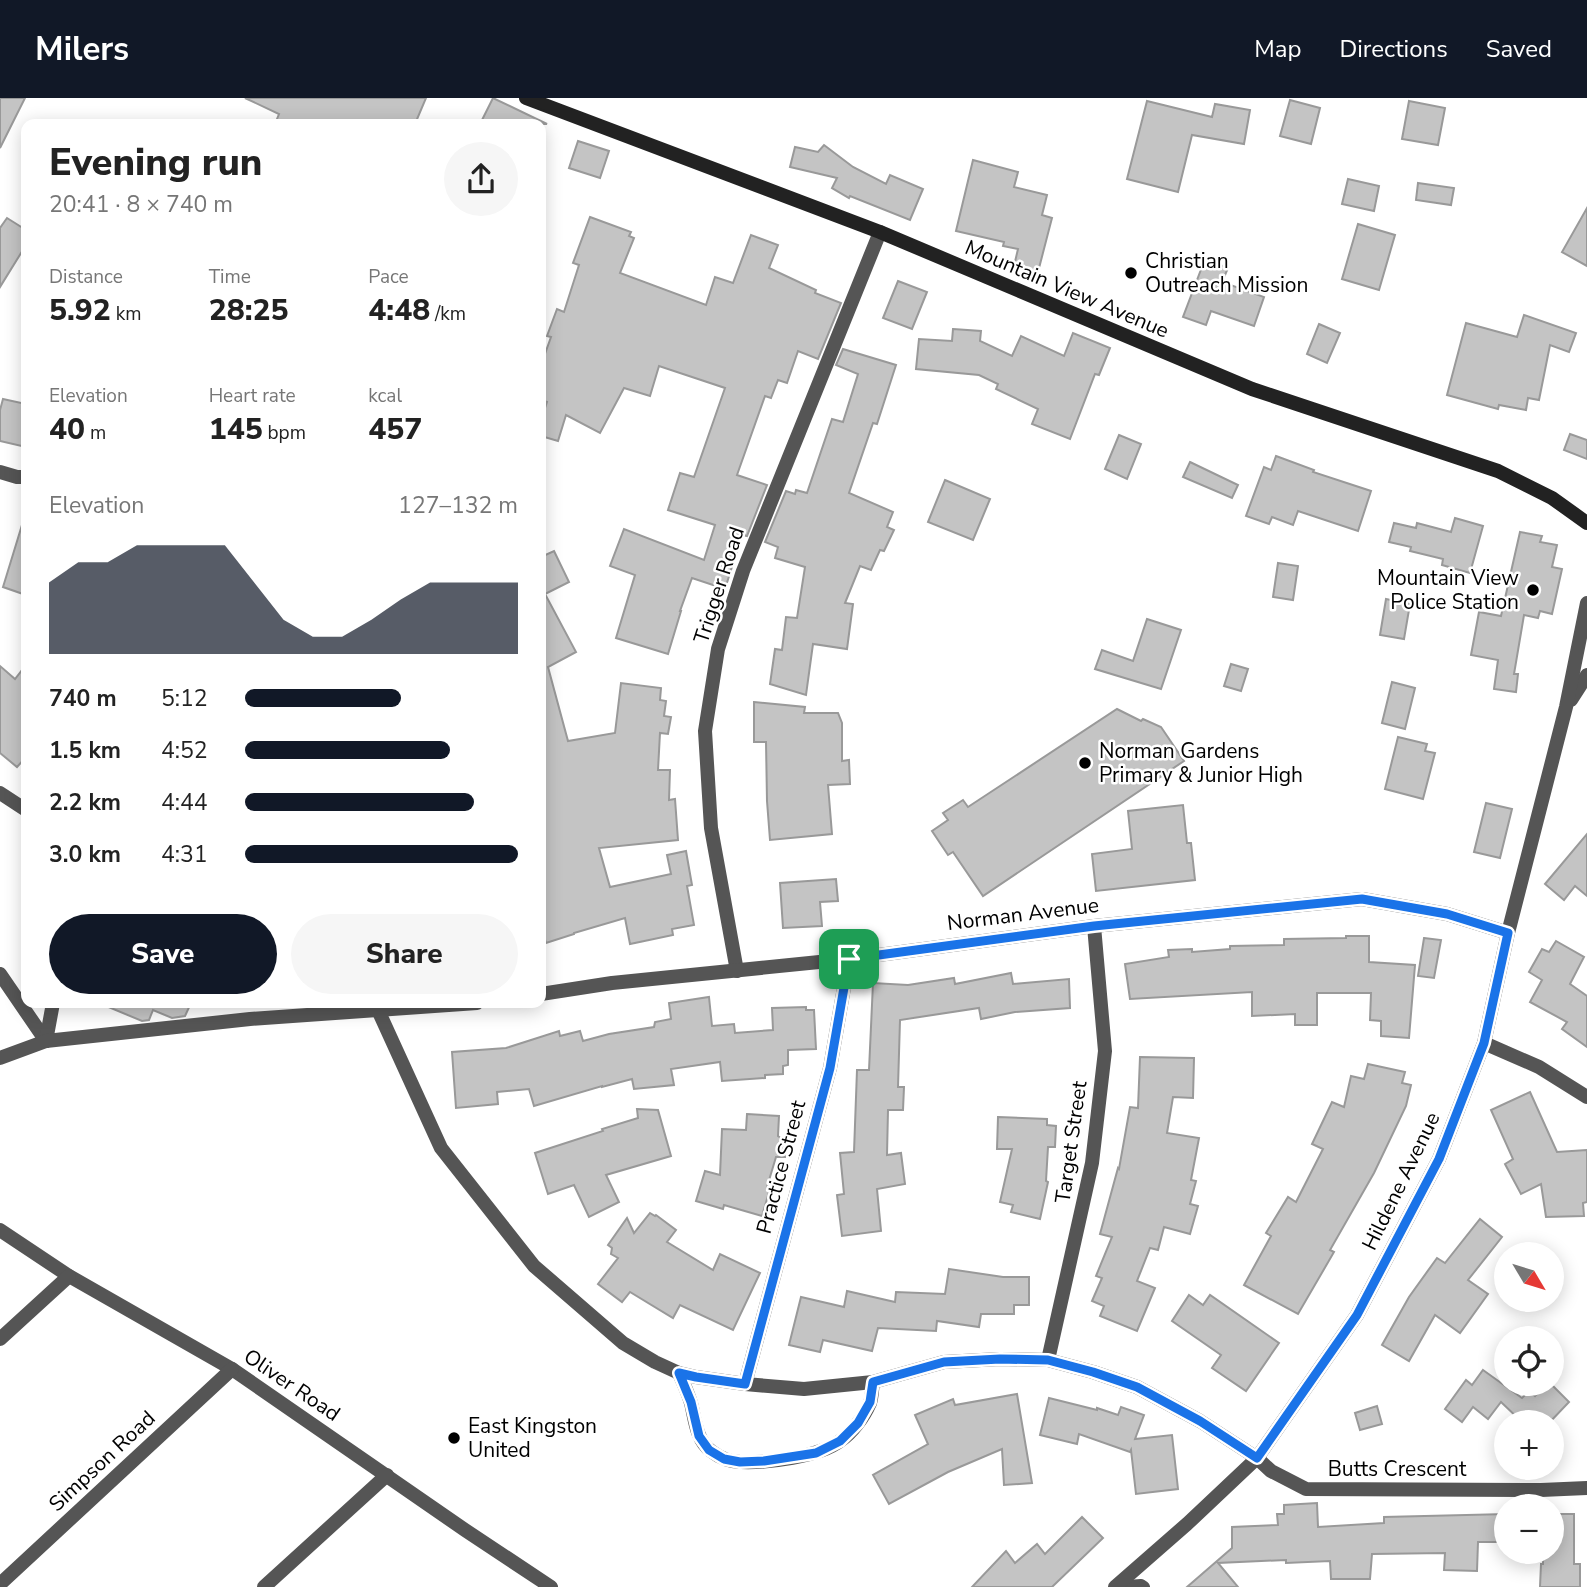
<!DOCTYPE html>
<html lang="en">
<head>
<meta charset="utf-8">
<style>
  body { margin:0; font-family:"Nunito Sans",sans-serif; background:#f6f6f6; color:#222; height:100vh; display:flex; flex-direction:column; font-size:26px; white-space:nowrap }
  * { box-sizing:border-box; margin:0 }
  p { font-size:23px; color:#767676 }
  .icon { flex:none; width:38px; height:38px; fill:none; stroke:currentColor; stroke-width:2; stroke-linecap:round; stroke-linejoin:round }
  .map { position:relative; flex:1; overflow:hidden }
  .drawer { position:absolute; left:21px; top:21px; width:525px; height:889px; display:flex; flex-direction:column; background:#fff; border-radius:14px; box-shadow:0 4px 18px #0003 }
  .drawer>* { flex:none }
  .needle { width:46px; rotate:128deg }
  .fabs { position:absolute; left:1494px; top:1144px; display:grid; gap:14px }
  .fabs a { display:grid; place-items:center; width:70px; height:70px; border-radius:50%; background:#fff; box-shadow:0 4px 18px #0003; font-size:35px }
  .pin { position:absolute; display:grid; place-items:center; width:60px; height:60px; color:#fff; margin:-30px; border-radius:14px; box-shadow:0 4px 10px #0006 }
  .round { display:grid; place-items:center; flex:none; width:74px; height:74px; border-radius:37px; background:#f6f6f6 }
  .head { display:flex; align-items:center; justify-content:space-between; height:119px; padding:0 28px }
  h1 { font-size:38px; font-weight:800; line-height:52px }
  .metrics { display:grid; grid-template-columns:repeat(3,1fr); gap:10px; height:119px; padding:7px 28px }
  .metrics div { display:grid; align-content:center }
  .metrics b { font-size:30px; font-weight:800 }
  .metrics small { font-size:19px; font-weight:400 }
  .metrics p { font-size:19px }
  .chart { height:196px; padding:14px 28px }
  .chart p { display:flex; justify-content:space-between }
  .chart svg { width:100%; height:126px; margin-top:7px; fill:#111827; opacity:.7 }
  .cta { display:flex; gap:14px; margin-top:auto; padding:14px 28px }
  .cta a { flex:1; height:80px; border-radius:42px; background:#111827; color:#fff; font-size:28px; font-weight:800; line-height:80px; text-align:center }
  .cta a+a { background:#f6f6f6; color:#222 }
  ul { padding:0 28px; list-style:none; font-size:23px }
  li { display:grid; grid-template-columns:112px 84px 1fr; align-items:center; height:52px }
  li i { height:18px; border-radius:9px; background:#111827 }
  header { display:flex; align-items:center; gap:42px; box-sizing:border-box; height:98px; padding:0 35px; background:#111827; color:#fff }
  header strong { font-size:33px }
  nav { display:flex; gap:38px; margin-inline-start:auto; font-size:24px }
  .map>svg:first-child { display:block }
  .building { fill:#c4c4c4; stroke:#999; stroke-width:2 }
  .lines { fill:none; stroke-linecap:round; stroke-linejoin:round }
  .service { stroke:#555; stroke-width:12 }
  .minor { stroke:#555; stroke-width:14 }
  .secondary { stroke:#222; stroke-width:14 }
  .route-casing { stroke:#fff; stroke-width:14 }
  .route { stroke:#1a73e8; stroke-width:9 }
  .poi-dot { fill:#000; stroke:#fff; stroke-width:2.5 }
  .labels { text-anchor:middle; stroke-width:5; stroke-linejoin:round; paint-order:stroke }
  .poi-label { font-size:21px; fill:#000; stroke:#fff; text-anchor:start }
  .street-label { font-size:21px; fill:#000; stroke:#fff }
</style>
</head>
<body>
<header>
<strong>Milers</strong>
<nav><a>Map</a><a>Directions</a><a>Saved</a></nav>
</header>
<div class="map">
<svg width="1587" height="1489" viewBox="0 0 1587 1489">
  <rect width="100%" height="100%" fill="#fff"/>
  <g class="building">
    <path d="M0 0H25L0 50Z"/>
    <path d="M245 0H426L415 26H275L279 16Z"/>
    <path d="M493 0 547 26H480Z"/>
    <path d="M1290 2 1320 10 1311 46 1280 38Z"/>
    <path d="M1147 3 1212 19 1215 6 1250 12 1244 46 1192 37 1178 94 1127 81Z"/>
    <path d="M1409 3 1445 10 1438 47 1402 41Z"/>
    <path d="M578 43 609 53 600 80 569 70Z"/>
    <path d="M824 47 853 69 886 86 890 77 923 91 910 122 850 98 849 100 832 90 837 80 790 69 795 49 818 54Z"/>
    <path d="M973 62 1018 74 1014 89 1047 97 1042 117 1052 120 1038 174 1014 168 1018 151 1003 148 1004 144 956 133Z"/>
    <path d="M1348 81 1379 88 1374 113 1342 106Z"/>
    <path d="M1418 85 1454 90 1451 107 1416 102Z"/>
    <path d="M1587 110V168L1562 154Z"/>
    <path d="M590 119 631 134 629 138 634 140 620 175 706 207 715 179 733 185 751 137 778 147 769 170 816 192 815 195 841 205 818 261 798 253 787 285 778 282 771 300 765 298 737 377 767 387 747 438 742 437 725 491 692 480 680 513H681L668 556 616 540 635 477 610 468 624 431 704 462 715 427 668 412 680 375 694 379 725 290 659 268 650 298 624 290 600 335 566 317 558 343 541 338V322L547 304 541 302V267L551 239 547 238 557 211 564 214 579 167 573 165Z"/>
    <path d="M7 120 26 132V147L0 189V130Z"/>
    <path d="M1358 126 1395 137 1379 192 1342 181Z"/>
    <path d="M1205 161 1228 170 1222 184 1264 199 1254 228 1211 213 1206 227 1183 219Z"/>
    <path d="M898 183 927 194 912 231 883 220Z"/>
    <path d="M1524 217 1576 235 1569 254 1550 247 1539 302 1528 300 1526 312 1499 307 1498 311 1447 297 1466 225 1517 239Z"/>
    <path d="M1319 226 1340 235 1327 265 1307 256Z"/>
    <path d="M953 231 981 233 980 243 1012 258 1021 238 1064 258 1073 235 1110 250 1099 277 1095 276 1070 341 1032 326 1038 311 996 291 998 286 979 277 916 271 919 241 952 243Z"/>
    <path d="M843 251 896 267 877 326 873 325 849 395 893 414 887 429 894 432 884 453 880 452 871 472 860 468 845 505 853 506 847 551 813 546 806 597 770 586 775 551 782 552 786 519 797 520 805 469 775 460 778 449 765 444 786 393 795 396 796 392 807 395 832 321 843 324 858 276 836 267Z"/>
    <path d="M3 301 26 306V349L0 343V312Z"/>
    <path d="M1570 336 1587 342V361L1564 352Z"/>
    <path d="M1119 337 1141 346 1127 381 1105 371Z"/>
    <path d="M1276 358 1314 372 1313 374 1371 393 1358 433 1298 413 1293 427 1272 419 1269 426 1246 418 1264 369 1271 372Z"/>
    <path d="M1190 364 1238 387 1232 400 1183 379Z"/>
    <path d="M945 382 990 401 973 442 928 424Z"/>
    <path d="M1455 420 1483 428 1470 475 1442 467 1443 461 1410 453 1411 449 1389 444 1394 425 1416 430 1417 425 1451 434Z"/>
    <path d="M22 427 26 428V497L3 489Z"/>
    <path d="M1520 434 1542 438 1540 444 1557 447 1552 469 1562 471 1552 516 1540 513 1538 520 1524 517 1514 576H1518L1516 594 1494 591 1498 562 1471 557 1479 514 1501 518Z"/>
    <path d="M554 453 569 484 545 496 576 554 548 569 568 643 615 635 621 585 661 590 660 602 666 603 664 618 671 619 668 636 660 635 658 672H670L669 702 675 701 678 742 599 750 610 789 671 776 667 757 686 753 692 787 687 788 694 827 672 831 673 837 630 846 625 820 574 835V836L546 845 541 828V459Z"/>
    <path d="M1278 465 1298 468 1293 502 1273 499Z"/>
    <path d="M1386 501 1410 506 1404 541 1380 537Z"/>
    <path d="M1147 521 1181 532 1161 591 1095 571 1102 552 1133 563Z"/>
    <path d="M1231 566 1248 571 1241 593 1224 588Z"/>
    <path d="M26 567V659L17 669 0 655V568L15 581Z"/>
    <path d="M1392 584 1415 590 1405 631 1382 625Z"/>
    <path d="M754 604 805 609 804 615H838L842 625V663L849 662 850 686 828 687 832 736 770 742 767 703 766 644H754Z"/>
    <path d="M1117 611 1141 623 1143 621 1161 629 1184 663 983 798 953 754 948 757 932 733 948 722 943 715 963 702 968 709Z"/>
    <path d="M1398 639 1427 646 1425 653 1435 655 1423 701 1385 691Z"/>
    <path d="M1486 705 1512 711 1500 760 1474 754Z"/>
    <path d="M1183 707 1187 745H1191L1195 782 1096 793 1092 756 1132 751 1128 713Z"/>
    <path d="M1587 736V798L1575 788 1564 802 1545 786Z"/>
    <path d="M836 781 838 803 820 804 822 828 783 830 780 785Z"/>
    <path d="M1346 838H1369V864L1415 867 1409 940 1381 938V923L1370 922 1371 895H1317V927H1295V916L1252 918V894L1130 901 1125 866 1169 859 1168 852 1192 851V854L1230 851V848L1284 847V841L1346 840Z"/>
    <path d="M1424 840 1441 842 1434 880 1418 878Z"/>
    <path d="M1556 843 1584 859 1570 886 1587 898V949L1562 931 1567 924 1530 904 1542 882 1529 874 1542 851 1549 854Z"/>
    <path d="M1011 875 1013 886 1069 881 1070 910 1015 914 981 921 979 910 900 922 898 989H904L903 1012H888L887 1057 901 1055 905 1086 877 1091 881 1133 842 1138 837 1097 844 1096 840 1055 854 1054 857 972H869L873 885 908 887 954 880 955 886Z"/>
    <path d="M709 899 712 928 734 926 735 935 773 932 772 910 806 909V912H814L816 951 788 952V967L783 968V976L765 977V980L722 983 720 964 671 971 674 987 634 991 632 981 602 989V988L534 1008 529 991 497 994 498 1006 456 1010 452 954 506 950 559 933 560 938 580 933 583 943 609 936 654 929 655 924 671 921 669 905Z"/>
    <path d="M99 905H191L185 918 172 920 153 912 149 922 142 923Z"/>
    <path d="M1140 959 1194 960 1193 1000 1173 999 1167 1035 1199 1040 1191 1082 1196 1083 1190 1106 1198 1108 1190 1136 1164 1129 1158 1152 1150 1150 1137 1183 1155 1190 1137 1233 1100 1218 1104 1208 1092 1203 1102 1180 1096 1178 1112 1139 1100 1136 1118 1070 1119 1071 1130 1009 1138 1010Z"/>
    <path d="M1368 966 1405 974 1402 985 1411 987 1406 1008 1374 1075 1330 1152 1334 1154 1298 1216 1244 1187 1271 1138 1266 1135 1288 1099 1296 1104 1323 1051 1312 1046 1332 1004 1344 1009 1351 978 1364 981Z"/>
    <path d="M1530 994 1557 1054 1587 1052V1104L1583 1105 1584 1118 1546 1119 1541 1086 1521 1096 1505 1066 1513 1061 1491 1012Z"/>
    <path d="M637 1011 658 1012 671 1058 606 1077 619 1104 589 1119 574 1087 548 1096 535 1055 603 1033 602 1031 638 1020Z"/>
    <path d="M747 1016 779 1018 778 1038 785 1043V1059H776L767 1089 770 1091 762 1118 724 1107 723 1111 696 1103 705 1073 720 1077 722 1031 746 1032Z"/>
    <path d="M998 1019 1047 1021V1027L1056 1028 1055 1049H1048L1046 1083 1048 1084 1040 1121 1011 1114 1013 1107 1000 1104 1012 1051H997Z"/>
    <path d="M650 1115 655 1118 656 1117 676 1132 667 1144 713 1172 720 1156 760 1175 733 1232 680 1207 673 1220 630 1194 622 1204 598 1186 618 1160 611 1156 612 1150 608 1147 627 1120 634 1135Z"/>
    <path d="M1480 1121 1502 1139 1468 1182 1488 1196 1460 1235 1435 1217 1409 1263 1382 1247 1409 1199 1437 1160 1445 1165Z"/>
    <path d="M949 1171 1003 1179H1029V1207H1014V1216H981L979 1229 937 1223 936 1233 878 1230 872 1253 823 1242 820 1254 789 1247 801 1199 844 1209 847 1193 895 1204 896 1194 945 1196Z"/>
    <path d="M1189 1197 1203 1207 1210 1197 1279 1245 1246 1293 1212 1270 1221 1257 1172 1223Z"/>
    <path d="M1483 1272 1522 1300 1529 1293 1535 1298 1546 1286H1551L1569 1304 1549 1325H1523L1501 1304 1488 1321 1473 1309 1462 1324 1445 1311 1466 1282 1472 1287Z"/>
    <path d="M1017 1296 1032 1385 1004 1387 1002 1351 948 1374 889 1406 873 1377 928 1346 915 1317 953 1301 955 1307Z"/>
    <path d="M1049 1300 1097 1312V1310L1118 1317 1121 1309 1144 1317 1135 1341 1172 1337 1178 1391 1136 1396 1131 1352 1130 1354 1079 1336 1077 1346 1040 1337Z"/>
    <path d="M1377 1308 1382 1326 1360 1332 1355 1315Z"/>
    <path d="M1317 1405 1318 1429 1384 1425V1419L1507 1416V1444H1478L1477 1473 1444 1472 1445 1455 1372 1456 1370 1481H1331L1330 1463 1286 1465V1462L1218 1465 1238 1489H1187L1232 1450V1429L1278 1427 1277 1416H1284V1407Z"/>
    <path d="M1552 1416H1574V1466H1580V1489H1540L1541 1466H1543V1454H1552Z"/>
    <path d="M1082 1419 1103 1440 1052 1489H972L1006 1453 1015 1465 1037 1446 1045 1456Z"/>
  </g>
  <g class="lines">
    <path class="service" d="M1115 1489 1141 1487 1144 1489"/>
    <g class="minor">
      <path d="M0 374 17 379H26"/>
      <path d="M1571 602 1587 577"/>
      <path d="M0 695 26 712"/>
      <path d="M737 873 711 730 705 633 718 551 743 473 880 134"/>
      <path d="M0 876 46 943"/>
      <path d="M541 896 612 885 849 861 1094 828 1362 801 1447 816 1508 835"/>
      <path d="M378 912 441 1050 534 1168 623 1245 655 1264 679 1275 696 1279 745 1286 804 1291 873 1284 944 1264 1000 1261 1048 1262 1093 1274 1137 1289 1200 1323 1257 1360 1271 1373 1306 1391 1541 1392 1587 1390"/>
      <path d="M46 943 53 905"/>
      <path d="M1484 945 1539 969 1587 999"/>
      <path d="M0 960 46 943 250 921 477 905"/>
      <path d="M0 1132 69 1178 232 1271 465 1432 551 1489"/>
      <path d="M0 1241 69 1178"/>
      <path d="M1048 1262 1092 1065 1105 953 1094 828"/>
      <path d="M679 1275C683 1284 688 1295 691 1305 695 1321 696 1342 711 1353 720 1360 731 1364 741 1364 767 1365 819 1359 840 1343 852 1335 864 1319 870 1305 872 1299 872 1291 873 1284"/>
      <path d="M745 1286 830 970 849 861"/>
      <path d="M0 1486 232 1271"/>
      <path d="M264 1489 387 1377"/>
      <path d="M1115 1489 1187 1426 1257 1360 1357 1217 1439 1061 1484 945 1508 835 1566 609 1587 505"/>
    </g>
    <path class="secondary" d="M526 0 880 134 1252 291 1498 373 1552 400 1587 425"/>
  </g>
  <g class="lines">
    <g class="route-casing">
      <path id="route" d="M1362 801 1447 816 1508 835 1484 945 1439 1061 1357 1217 1257 1360 1200 1323 1137 1289 1093 1274 1048 1262 1000 1261 944 1264 873 1284 870 1304 858 1325 840 1343 816 1355 764 1363 740 1364 724 1361 709 1352 699 1338 691 1304 679 1275 696 1279 745 1286 830 970 849 861 1094 828Z"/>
    </g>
    <use href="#route" class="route"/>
  </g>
  <g class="poi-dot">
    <circle cx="1131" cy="175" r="7"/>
    <circle cx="1533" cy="492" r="7"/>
    <circle cx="1085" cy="665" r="7"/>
    <circle cx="454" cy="1340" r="7"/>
  </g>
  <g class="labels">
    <g class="poi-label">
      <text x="1145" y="170">Christian<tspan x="1145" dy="24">Outreach Mission</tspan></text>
      <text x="1519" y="487" text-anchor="end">Mountain View<tspan x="1519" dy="24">Police Station</tspan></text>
      <text x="1099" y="660">Norman Gardens<tspan x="1099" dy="24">Primary &amp; Junior High</tspan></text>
      <text x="468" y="1335">East Kingston<tspan x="468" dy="24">United</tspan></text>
    </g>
    <g class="street-label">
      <text transform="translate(1067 191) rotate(23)" y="7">Mountain View Avenue</text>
      <text transform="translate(719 487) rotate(-72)" y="7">Trigger Road</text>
      <text transform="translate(1023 816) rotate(-7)" y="7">Norman Avenue</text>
      <text transform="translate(1071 1044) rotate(-82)" y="7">Target Street</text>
      <text transform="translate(781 1069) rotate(-75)" y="7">Practice Street</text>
      <text transform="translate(1401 1083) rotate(-64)" y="7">Hildene Avenue</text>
      <text transform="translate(292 1287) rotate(34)" y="7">Oliver Road</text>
      <text transform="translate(102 1363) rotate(-43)" y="7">Simpson Road</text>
      <text x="1397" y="1378">Butts Crescent</text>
    </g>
  </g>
</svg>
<div class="fabs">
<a><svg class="needle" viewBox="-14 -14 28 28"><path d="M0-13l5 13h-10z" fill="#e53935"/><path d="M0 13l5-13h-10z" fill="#767676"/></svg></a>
<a><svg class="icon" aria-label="locate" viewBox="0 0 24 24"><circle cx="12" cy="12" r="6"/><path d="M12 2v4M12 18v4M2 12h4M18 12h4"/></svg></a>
<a>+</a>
<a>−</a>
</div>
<div class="pin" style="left:849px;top:861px;background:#1e9e55"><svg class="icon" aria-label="arrive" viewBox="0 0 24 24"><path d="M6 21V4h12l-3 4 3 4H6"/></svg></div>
<section class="drawer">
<div class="head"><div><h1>Evening run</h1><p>20:41 · 8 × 740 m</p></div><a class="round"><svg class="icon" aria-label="share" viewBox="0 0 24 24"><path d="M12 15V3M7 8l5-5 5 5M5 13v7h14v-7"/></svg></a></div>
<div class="metrics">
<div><p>Distance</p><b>5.92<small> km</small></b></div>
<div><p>Time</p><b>28:25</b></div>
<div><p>Pace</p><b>4:48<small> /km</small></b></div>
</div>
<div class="metrics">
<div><p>Elevation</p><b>40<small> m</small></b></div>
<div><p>Heart rate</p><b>145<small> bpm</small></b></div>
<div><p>kcal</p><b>457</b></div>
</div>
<div class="chart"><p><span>Elevation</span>127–132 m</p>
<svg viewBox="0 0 160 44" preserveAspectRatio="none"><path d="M0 44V19L10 12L20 12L30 6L40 6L50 6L60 6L70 19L80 32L90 38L100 38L110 32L120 25L130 19L140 19L150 19L160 19V44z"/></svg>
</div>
<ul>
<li><b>740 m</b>5:12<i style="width:57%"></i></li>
<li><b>1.5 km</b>4:52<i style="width:75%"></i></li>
<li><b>2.2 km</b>4:44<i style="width:84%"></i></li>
<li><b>3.0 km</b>4:31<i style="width:100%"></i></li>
</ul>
<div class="cta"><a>Save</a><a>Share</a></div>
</section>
</div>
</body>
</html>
